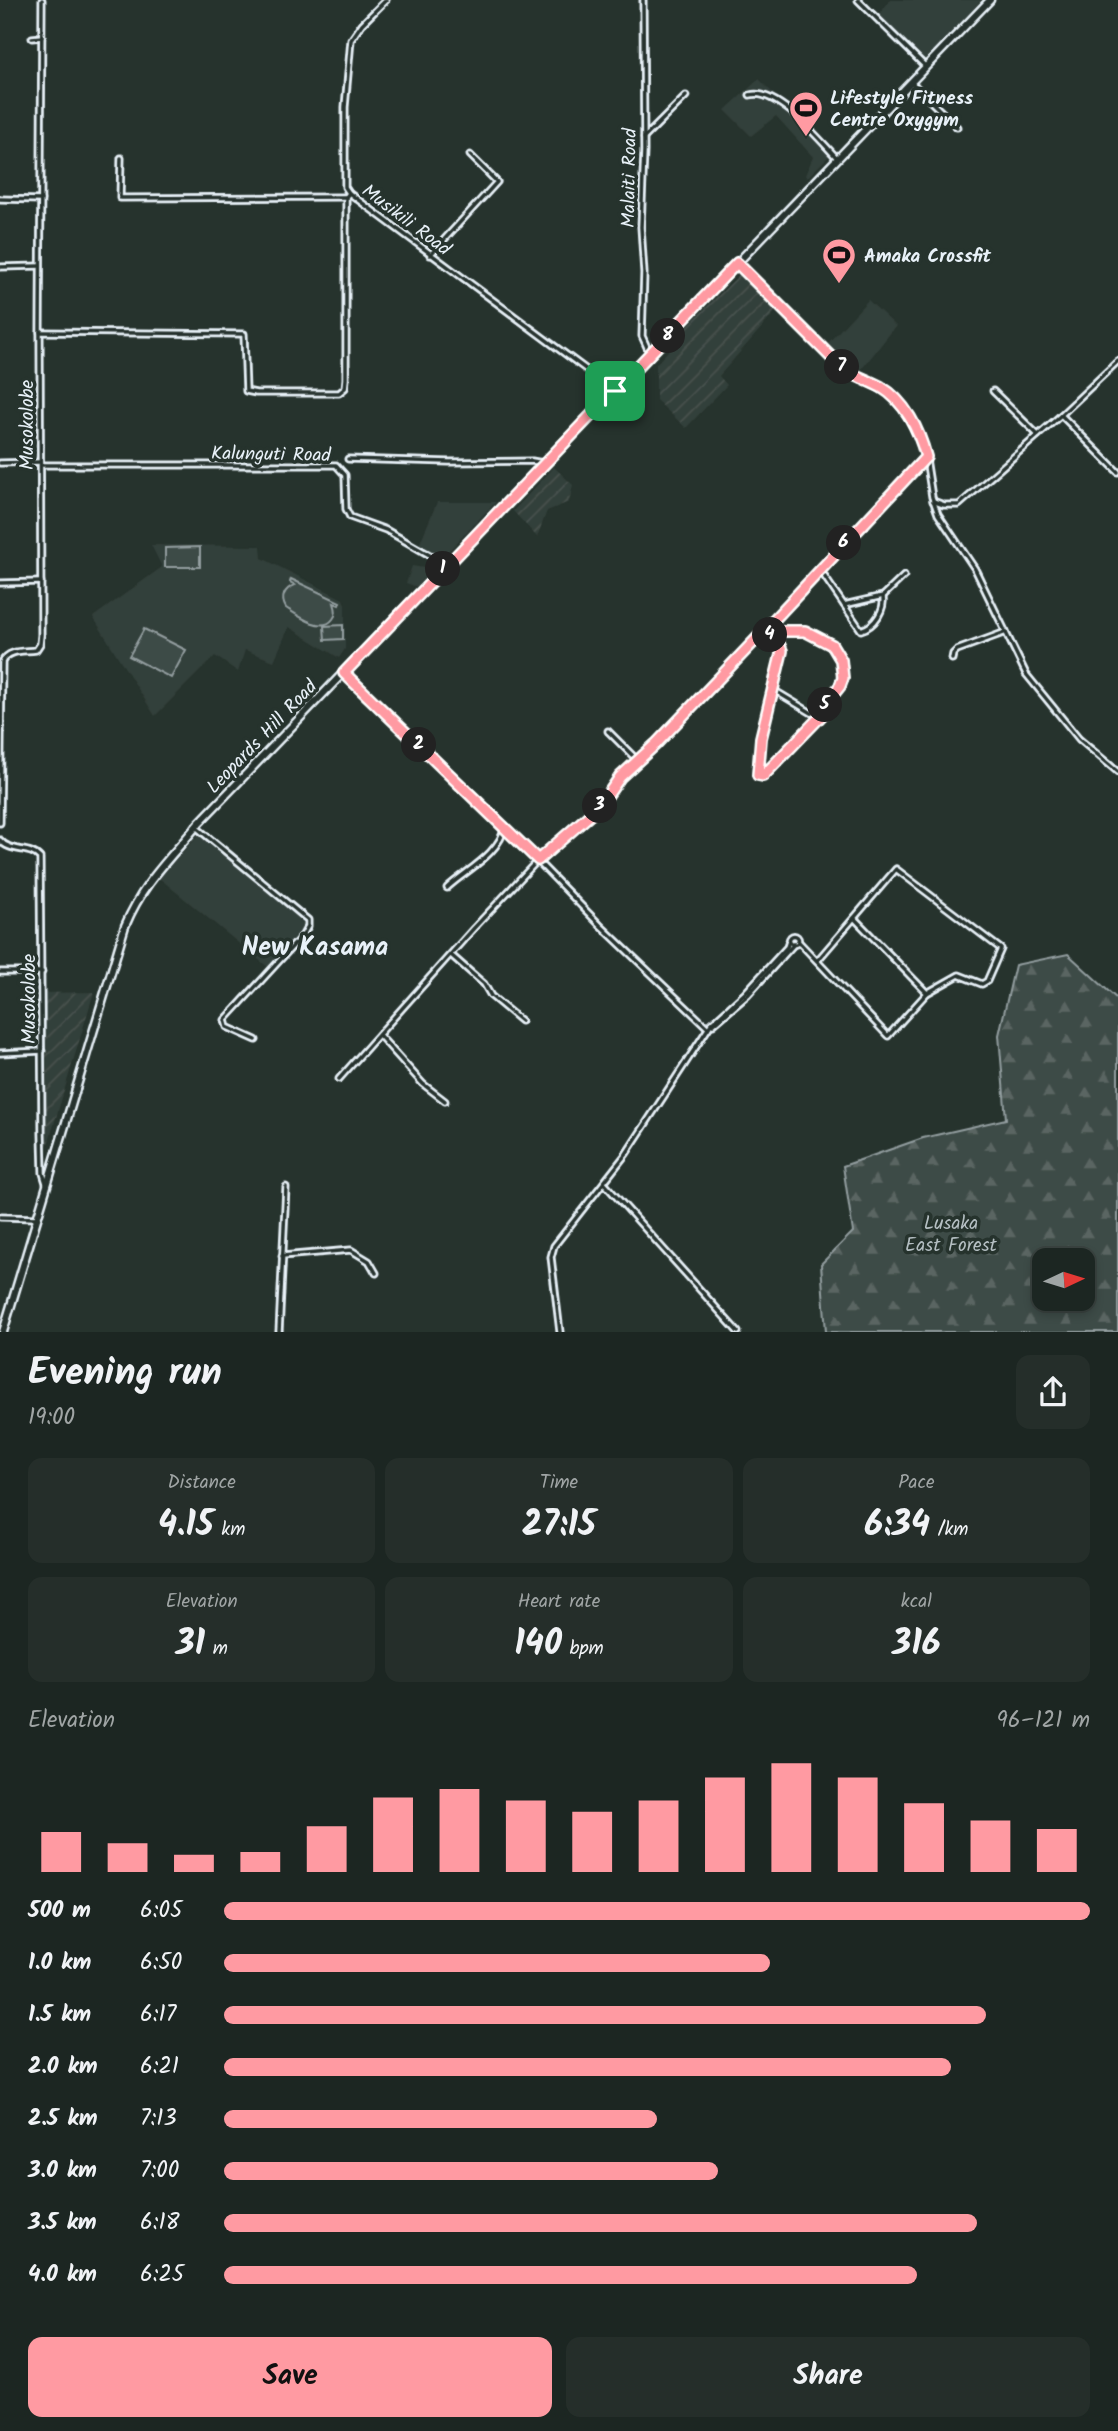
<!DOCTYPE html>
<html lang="en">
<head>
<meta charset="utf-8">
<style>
  body { margin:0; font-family:Kalam,sans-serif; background:#252e2a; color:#f1f3f6; height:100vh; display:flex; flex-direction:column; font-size:26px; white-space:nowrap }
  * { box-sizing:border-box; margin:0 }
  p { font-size:23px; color:#a0a5a5 }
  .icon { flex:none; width:38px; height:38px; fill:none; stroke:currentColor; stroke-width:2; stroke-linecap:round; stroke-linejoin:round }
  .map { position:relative; height:1332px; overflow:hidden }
  .sheet { display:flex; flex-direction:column; background:#1c2622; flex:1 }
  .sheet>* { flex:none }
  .needle { width:46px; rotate:86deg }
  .buttons { position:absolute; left:1032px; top:1248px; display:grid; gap:14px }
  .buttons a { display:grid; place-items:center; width:63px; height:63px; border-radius:14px; background:#1c2622; box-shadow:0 4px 10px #0003,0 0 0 2px #3a4340; font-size:35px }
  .pin { position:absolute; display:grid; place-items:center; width:60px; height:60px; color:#fff; margin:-30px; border-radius:14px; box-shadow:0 4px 10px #0006 }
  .km { position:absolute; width:35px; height:35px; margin:-18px; border-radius:50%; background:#222; color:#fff; font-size:19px; line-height:35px; text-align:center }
  .round { display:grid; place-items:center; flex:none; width:74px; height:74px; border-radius:14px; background:#252e2a }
  .summary { display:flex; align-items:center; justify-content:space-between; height:119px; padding:0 28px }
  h1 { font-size:38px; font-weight:700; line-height:52px }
  .metrics { display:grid; grid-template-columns:repeat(3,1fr); gap:10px; height:119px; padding:7px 28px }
  .metrics div { display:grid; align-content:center; border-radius:14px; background:#252e2a; text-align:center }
  .metrics b { font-size:35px; font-weight:700 }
  .metrics small { font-size:19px; font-weight:400 }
  .metrics p { font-size:19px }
  .chart { height:196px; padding:14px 28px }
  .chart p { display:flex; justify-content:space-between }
  .chart svg { width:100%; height:126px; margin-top:7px; stroke:#ff9aa2; stroke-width:6 }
  .primary-button { display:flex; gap:14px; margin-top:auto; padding:14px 28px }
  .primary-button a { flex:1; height:80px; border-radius:14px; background:#ff9aa2; color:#111; font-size:28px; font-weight:700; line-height:80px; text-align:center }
  .primary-button a+a { background:#252e2a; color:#f1f3f6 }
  ul { padding:0 28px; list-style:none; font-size:23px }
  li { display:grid; grid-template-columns:112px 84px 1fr; align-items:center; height:52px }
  li i { height:18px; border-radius:9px; background:#ff9aa2 }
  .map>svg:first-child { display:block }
  .built { fill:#333f3a }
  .industrial { fill:url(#industrial-furrows) }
  .forest { fill:url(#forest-firs); stroke:#939ea0; stroke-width:2; fill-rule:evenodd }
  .pitch { fill:#3e4b47; stroke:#939ea0; stroke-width:2 }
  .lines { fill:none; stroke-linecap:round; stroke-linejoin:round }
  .street-casing { stroke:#e8f1f8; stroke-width:9 }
  .secondary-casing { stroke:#e8f1f8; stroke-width:11 }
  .street { stroke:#26332d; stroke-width:3.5 }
  .secondary { stroke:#26332d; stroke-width:6 }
  .route-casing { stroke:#fff; stroke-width:14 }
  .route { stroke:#ff9aa2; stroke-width:9 }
  .labels { text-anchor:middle; stroke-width:7; stroke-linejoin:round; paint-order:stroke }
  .poi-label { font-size:19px; font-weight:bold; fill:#e8f1f8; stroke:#26332d; text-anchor:start }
  .street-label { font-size:19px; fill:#e8f1f8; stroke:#26332d }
  .park-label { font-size:19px; fill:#b5bfc3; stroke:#26332d }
  .district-label { font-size:26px; font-weight:bold; fill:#e8f1f8; stroke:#26332d }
</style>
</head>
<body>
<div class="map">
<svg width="1118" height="1332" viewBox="0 0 1118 1332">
  <defs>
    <pattern id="industrial-furrows" width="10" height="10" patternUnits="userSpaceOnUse" patternTransform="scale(1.75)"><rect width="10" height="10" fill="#333f3a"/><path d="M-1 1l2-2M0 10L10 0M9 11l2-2" fill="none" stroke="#47524e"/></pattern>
    <pattern id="forest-firs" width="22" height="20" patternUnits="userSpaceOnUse" patternTransform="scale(1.75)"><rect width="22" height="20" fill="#3e4b47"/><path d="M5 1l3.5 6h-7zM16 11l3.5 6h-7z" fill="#5a6562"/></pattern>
  </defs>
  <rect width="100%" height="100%" fill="#26332d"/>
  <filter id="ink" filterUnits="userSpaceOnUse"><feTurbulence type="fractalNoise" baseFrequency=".0143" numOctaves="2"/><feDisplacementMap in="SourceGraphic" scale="14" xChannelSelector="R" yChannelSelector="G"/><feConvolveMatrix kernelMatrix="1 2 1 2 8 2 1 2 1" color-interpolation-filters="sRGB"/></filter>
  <g filter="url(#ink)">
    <g class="built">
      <path d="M890 0H981L926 63 878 16Z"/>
      <path d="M759 79 832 153 807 178 805 175 813 157 776 116 751 136 725 110Z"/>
      <path d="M868 300 896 326 861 370 837 353 828 343Z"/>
      <path d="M437 502H496L441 559 419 545Z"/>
      <path d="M151 545 261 546 262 558 343 599 345 604V649L339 658 289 627 274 661 245 650 238 672 215 656 155 716 93 617 162 567Z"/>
      <path d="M412 566 431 569 417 587 406 583Z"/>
      <path d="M200 833 299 916V920L305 925 303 932 269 968 159 878Z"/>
    </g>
    <g class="industrial">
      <path d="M740 274 777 310 719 376 727 385 686 428 656 400V364L680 338 678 335Z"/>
      <path d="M554 467 573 485 569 502 547 511 537 537 513 511Z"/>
      <path d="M94 992 45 1154 42 993Z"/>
    </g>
    <path class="forest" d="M1068 954 1118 1000V1332H826L821 1264 853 1232 843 1166 923 1138 1006 1119 999 1035 1015 965ZM1045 1260H1083V1298H1045Z"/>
    <g class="pitch">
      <path d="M200 547V567H165V548Z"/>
      <path d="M291 579 340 602 339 605 334 603C336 609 337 614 333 619 322 634 297 615 286 608 280 598 284 589 295 585L290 582Z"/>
      <path d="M343 625V639L325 640 324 626Z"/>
      <path d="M144 629 186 650 171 678 129 656Z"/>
    </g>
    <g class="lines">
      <g class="street-casing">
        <g id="street">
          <path d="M386 0 362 24 351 40 345 107V187L349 193 615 391"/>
          <path d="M643 0 644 151 641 227 644 273 642 336 650 354"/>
          <path d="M858 0 926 67"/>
          <path d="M32 38 42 37"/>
          <path d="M911 82 957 127"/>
          <path d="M750 95C776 87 820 140 837 158"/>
          <path d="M644 138 686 96"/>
          <path d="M121 158 120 198 346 197"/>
          <path d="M0 199 41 200"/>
          <path d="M430 255 497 182 470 155"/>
          <path d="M738 264 841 367 853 375 888 392 906 412 925 452 932 497 938 514 975 569 1026 674 1079 739 1118 772"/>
          <path d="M0 267 40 266"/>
          <path d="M40 332 244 334 246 391 256 393H339L345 388 346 379V197L349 193"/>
          <path d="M993 391 1038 435"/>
          <path d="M1061 415 1118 472"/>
          <path d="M348 459 449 462 532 461 543 463"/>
          <path d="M0 463 40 462"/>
          <path d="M42 465H336L345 475 346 509 350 517 386 530 447 565"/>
          <path d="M933 501 944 505H959L1061 415 1118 361"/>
          <path d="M820 570 861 630C875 626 885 610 883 596"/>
          <path d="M0 583 41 582"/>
          <path d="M844 605 883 596 904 576"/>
          <path d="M766 631 779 644 781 651 761 738 757 772 763 776 820 718 843 678 841 660 832 645 805 631H777L769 625"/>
          <path d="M952 659 953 654 957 650 1006 632"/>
          <path d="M344 673 484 806 600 925 708 1028"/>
          <path d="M772 689 820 718"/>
          <path d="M608 731 637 760"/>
          <path d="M0 823 2 662C9 649 24 652 36 650L40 644 41 635 40 334 42 0"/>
          <path d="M196 827 308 920V926L303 935 225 1020 227 1027 256 1040"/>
          <path d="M0 840C10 853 30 846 40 858L42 1133 43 1173 46 1183"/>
          <path d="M447 888C465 871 500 854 505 826"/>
          <path d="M854 918 927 993"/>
          <circle cx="794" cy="940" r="4.5"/>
          <path d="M798 941 888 1036 927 993 959 975 982 984 987 981 1001 949 896 869 817 961"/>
          <path d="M451 955 484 984 491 996 521 1021"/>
          <path d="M0 972H42"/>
          <path d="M713 1025 748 995 794 944"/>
          <path d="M379 1035 423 1084 445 1101"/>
          <path d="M0 1053 42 1051"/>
          <path d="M339 1079 474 928 538 860 600 806 620 777 655 744 765 630 926 457"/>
          <path d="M604 1183 738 1332"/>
          <path d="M0 1217 37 1218"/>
          <path d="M282 1256 351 1250 369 1261 376 1273"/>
          <path d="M279 1332 286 1187"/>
          <path d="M560 1332 551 1257 554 1246 626 1154 711 1024 745 993 787 947 789 941"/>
        </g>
      </g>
      <g class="secondary-casing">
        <path id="secondary" d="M3 1332 125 926C144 881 169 860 199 823L990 0"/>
      </g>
      <use href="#street" class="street"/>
      <use href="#secondary" class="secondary"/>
    </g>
  </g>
  <g class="lines" filter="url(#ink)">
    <g class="route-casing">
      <path id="route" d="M737 263 841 367C854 376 868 380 881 387 905 401 919 430 926 457L769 625 777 631H805L832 645 841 660 843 678 840 686 825 705 821 716 763 776 758 775 761 738 782 651 779 644 765 630 656 744 620 777 600 806 538 860 344 673Z"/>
    </g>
    <use href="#route" class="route"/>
  </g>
  <defs>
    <g id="stadium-pin" transform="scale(1.75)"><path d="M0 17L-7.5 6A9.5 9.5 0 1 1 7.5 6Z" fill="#ff9aa2" stroke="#26332d"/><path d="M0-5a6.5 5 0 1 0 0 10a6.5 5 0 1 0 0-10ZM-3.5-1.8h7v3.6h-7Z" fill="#111"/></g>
  </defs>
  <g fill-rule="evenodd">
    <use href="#stadium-pin" x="806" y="108"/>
    <use href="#stadium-pin" x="839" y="255"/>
  </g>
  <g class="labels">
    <g class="poi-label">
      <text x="830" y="104">Lifestyle Fitness<tspan x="830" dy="22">Centre Oxygym</tspan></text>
      <text x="864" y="262">Amaka Crossfit</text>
    </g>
    <g class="street-label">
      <text transform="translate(628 178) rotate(-89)" y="7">Malaiti Road</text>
      <text transform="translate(407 219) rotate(37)" y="7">Musikili Road</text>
      <text transform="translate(26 425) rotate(-90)" y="7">Musokolobe</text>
      <text transform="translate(271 453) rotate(1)" y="7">Kalunguti Road</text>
      <text transform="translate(261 736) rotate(-46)" y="7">Leopards Hill Road</text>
      <text transform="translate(28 999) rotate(-90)" y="7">Musokolobe</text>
    </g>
    <g class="park-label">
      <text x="951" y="1229">Lusaka<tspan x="951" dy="22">East Forest</tspan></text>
    </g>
    <g class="district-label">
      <text x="315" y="955">New Kasama</text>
    </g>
  </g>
</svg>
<div class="buttons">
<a><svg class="needle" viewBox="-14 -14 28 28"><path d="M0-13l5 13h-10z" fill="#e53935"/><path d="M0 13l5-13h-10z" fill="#a0a5a5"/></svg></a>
</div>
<div class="pin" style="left:615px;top:391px;background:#1e9e55"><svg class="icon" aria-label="arrive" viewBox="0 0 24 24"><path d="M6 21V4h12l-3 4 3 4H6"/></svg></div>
<b class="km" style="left:443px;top:569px">1</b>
<b class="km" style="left:419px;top:745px">2</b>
<b class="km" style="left:600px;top:806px">3</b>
<b class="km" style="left:770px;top:635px">4</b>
<b class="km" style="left:825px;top:705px">5</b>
<b class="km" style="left:844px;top:543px">6</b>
<b class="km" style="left:842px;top:367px">7</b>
<b class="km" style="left:668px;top:336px">8</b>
</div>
<section class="sheet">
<div class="summary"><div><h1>Evening run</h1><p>19:00</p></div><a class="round"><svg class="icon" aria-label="share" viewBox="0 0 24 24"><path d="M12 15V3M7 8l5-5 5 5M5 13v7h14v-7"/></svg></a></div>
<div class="metrics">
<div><p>Distance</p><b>4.15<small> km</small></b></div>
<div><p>Time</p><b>27:15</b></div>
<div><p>Pace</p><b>6:34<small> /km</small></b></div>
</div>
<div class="metrics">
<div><p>Elevation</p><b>31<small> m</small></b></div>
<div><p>Heart rate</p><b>140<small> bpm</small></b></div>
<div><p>kcal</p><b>316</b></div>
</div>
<div class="chart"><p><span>Elevation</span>96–121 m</p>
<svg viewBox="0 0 160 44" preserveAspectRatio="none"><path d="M5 44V30M15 44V34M25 44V38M35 44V37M45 44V28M55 44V18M65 44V15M75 44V19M85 44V23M95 44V19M105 44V11M115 44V6M125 44V11M135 44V20M145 44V26M155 44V29"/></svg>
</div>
<ul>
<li><b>500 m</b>6:05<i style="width:100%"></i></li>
<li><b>1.0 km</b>6:50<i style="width:63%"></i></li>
<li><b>1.5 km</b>6:17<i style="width:88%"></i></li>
<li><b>2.0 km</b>6:21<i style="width:84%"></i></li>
<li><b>2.5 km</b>7:13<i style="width:50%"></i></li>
<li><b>3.0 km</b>7:00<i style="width:57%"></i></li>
<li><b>3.5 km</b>6:18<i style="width:87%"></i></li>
<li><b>4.0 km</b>6:25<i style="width:80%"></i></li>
</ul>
<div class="primary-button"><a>Save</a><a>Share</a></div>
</section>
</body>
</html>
